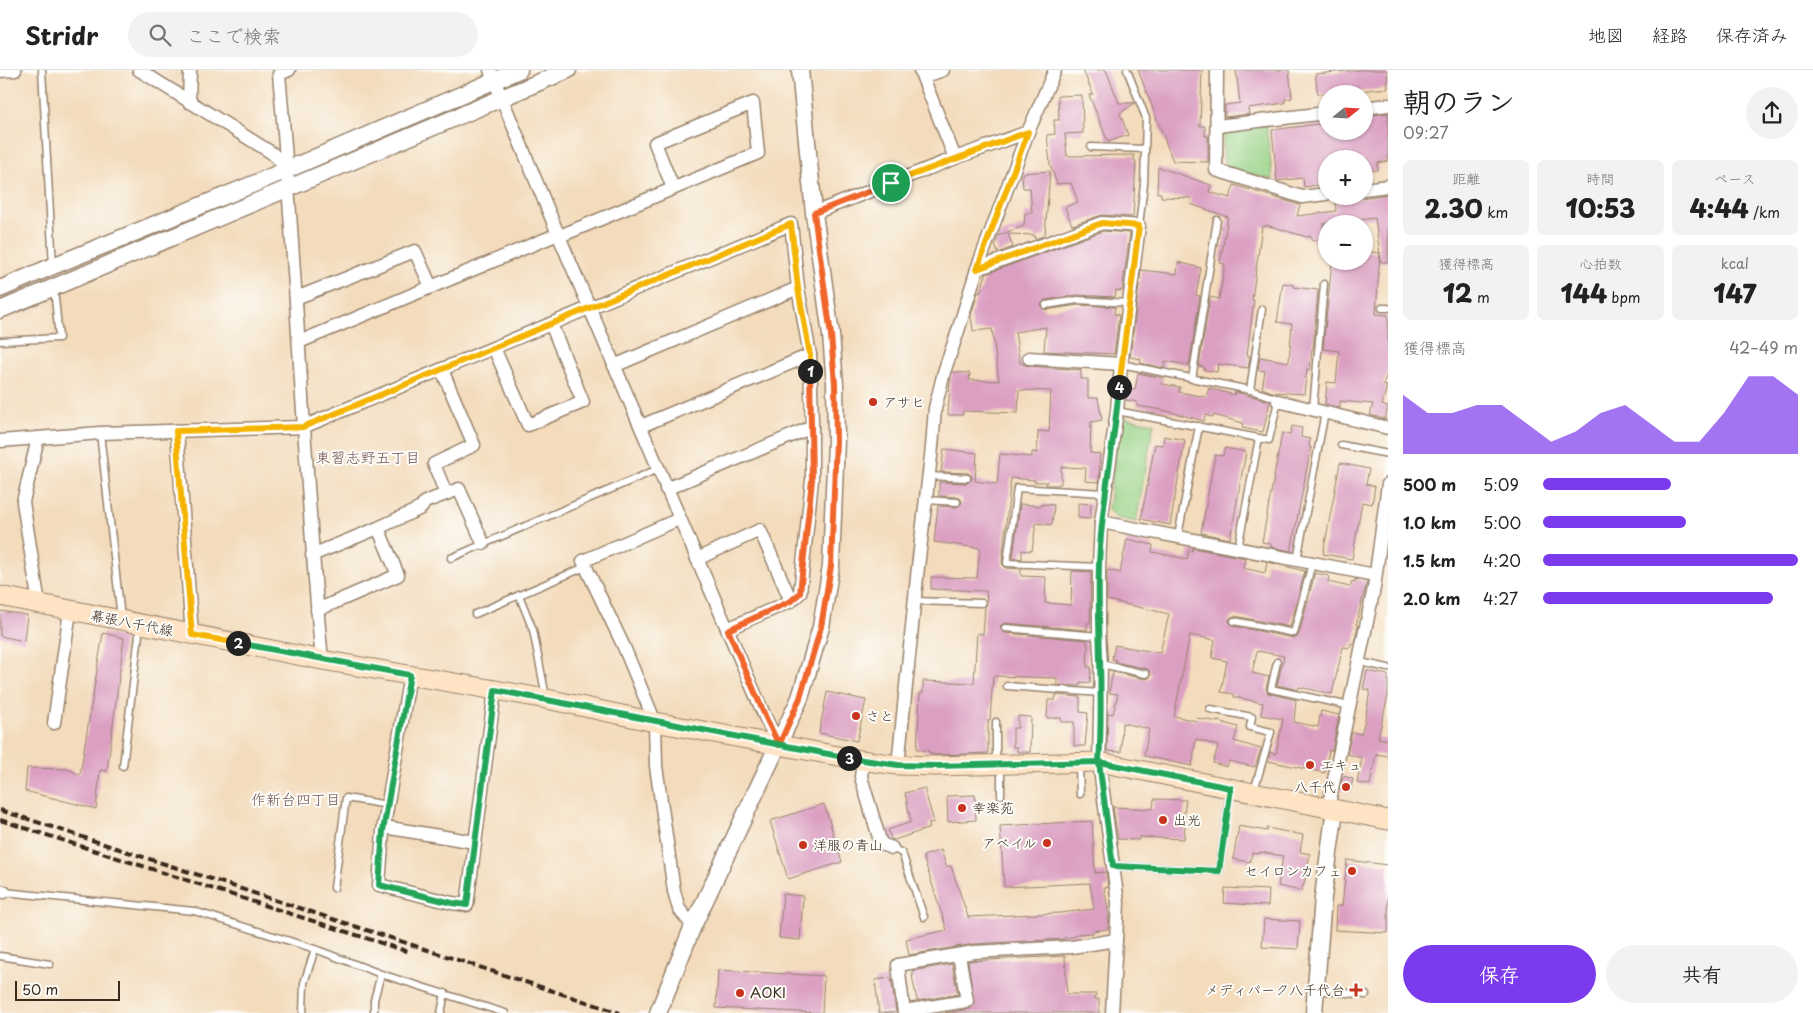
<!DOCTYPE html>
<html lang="ja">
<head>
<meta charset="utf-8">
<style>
  body { margin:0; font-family:"Playpen Sans","Klee One",sans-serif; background:#f2f2f2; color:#222; height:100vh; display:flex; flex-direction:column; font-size:19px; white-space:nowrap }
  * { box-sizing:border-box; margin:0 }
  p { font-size:16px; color:#767676 }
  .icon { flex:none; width:28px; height:28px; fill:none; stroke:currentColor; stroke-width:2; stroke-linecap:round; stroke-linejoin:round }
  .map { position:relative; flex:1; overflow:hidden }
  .panel { display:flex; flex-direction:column; background:#fff; width:425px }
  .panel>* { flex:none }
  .needle { width:32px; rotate:72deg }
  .fabs { position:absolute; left:1318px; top:15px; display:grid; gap:10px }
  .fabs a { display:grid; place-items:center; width:55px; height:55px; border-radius:50%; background:#fff; box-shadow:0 1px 4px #0004; font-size:25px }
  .scale { position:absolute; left:15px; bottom:12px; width:105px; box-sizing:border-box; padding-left:5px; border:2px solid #3b2a1e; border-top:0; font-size:14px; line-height:18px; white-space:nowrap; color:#3b2a1e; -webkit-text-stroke:4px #fdfcf7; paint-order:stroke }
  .pin { position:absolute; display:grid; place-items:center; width:42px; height:42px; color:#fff; margin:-21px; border:2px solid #fff; border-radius:50%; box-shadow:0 1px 5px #0007 }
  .km { position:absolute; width:25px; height:25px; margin:-12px; border-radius:50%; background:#222; color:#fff; font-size:14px; line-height:25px; text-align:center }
  .round { display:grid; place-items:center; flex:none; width:52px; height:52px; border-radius:26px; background:#f2f2f2 }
  .overview { display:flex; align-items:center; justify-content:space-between; height:85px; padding:0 15px }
  h1 { font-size:28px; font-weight:800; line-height:38px }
  .stats { display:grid; grid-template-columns:repeat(3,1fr); gap:8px; height:85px; padding:5px 15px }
  .stats div { display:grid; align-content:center; border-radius:8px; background:#f2f2f2; text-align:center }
  .stats b { font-size:25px; font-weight:800 }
  .stats small { font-size:14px; font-weight:400 }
  .stats p { font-size:14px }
  .chart { height:140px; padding:10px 15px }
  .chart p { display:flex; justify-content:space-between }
  .chart svg { width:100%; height:90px; margin-top:5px; fill:#7c3aed; opacity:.7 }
  .primary-button { display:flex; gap:10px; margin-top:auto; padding:10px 15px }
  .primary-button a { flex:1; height:58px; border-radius:30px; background:#7c3aed; color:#fff; font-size:20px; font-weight:800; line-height:58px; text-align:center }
  .primary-button a+a { background:#f2f2f2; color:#222 }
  ul { padding:0 15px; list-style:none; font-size:16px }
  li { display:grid; grid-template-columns:80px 60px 1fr; align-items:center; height:38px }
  li i { height:12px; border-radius:6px; background:#7c3aed }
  header { display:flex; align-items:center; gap:30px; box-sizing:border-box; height:70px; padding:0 25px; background:#fff; border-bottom:1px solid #e0e0e0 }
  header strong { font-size:24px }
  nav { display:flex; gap:28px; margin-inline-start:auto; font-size:18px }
  .search { width:350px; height:45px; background:#f2f2f2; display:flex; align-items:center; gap:12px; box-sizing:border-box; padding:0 18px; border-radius:28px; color:#767676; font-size:19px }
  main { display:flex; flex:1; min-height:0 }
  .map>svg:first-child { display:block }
  .green { fill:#97d285; stroke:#697e52 }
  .building { fill:#db9fc2 }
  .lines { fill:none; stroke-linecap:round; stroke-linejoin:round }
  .service-casing { stroke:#97826c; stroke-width:9 }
  .minor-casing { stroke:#97826c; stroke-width:15 }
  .tertiary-casing { stroke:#97826c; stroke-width:19 }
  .secondary-casing { stroke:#97826c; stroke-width:21 }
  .service { stroke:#fff; stroke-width:6 }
  .minor { stroke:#fff; stroke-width:12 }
  .tertiary { stroke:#fff; stroke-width:16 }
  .secondary { stroke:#fee4c5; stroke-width:19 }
  .rail { stroke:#3b2a1e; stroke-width:4; stroke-dasharray:8 4; stroke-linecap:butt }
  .split-1-casing { stroke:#fff; stroke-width:10 }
  .split-2-casing { stroke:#fff; stroke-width:10 }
  .split-3-casing { stroke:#fff; stroke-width:10 }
  .split-4-casing { stroke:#fff; stroke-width:10 }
  .split-5-casing { stroke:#fff; stroke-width:10 }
  .split-1 { stroke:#f0652b; stroke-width:6 }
  .split-2 { stroke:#f5b400; stroke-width:6 }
  .split-3 { stroke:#22a559; stroke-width:6 }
  .split-4 { stroke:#22a559; stroke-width:6 }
  .split-5 { stroke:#f5b400; stroke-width:6 }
  .poi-dot { fill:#c8321e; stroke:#fdfcf7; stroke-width:2 }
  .labels { text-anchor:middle; stroke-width:4; stroke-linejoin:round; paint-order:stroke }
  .poi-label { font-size:14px; fill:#3b2a1e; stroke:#fdfcf7; text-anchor:start }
  .street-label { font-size:14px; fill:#3b2a1e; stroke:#fdfcf7 }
  .neighbourhood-label { font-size:15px; fill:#735357; stroke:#fdfcf7 }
</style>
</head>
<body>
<header>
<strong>Stridr</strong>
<div class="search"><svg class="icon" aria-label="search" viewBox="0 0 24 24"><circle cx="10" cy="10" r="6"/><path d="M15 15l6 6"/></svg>ここで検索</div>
<nav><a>地図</a><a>経路</a><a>保存済み</a></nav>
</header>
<main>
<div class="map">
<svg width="1388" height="943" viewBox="0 0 1388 943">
  <rect width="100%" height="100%" fill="#fdfcf7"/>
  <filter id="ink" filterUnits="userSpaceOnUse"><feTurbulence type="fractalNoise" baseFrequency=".02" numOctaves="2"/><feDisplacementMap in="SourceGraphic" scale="10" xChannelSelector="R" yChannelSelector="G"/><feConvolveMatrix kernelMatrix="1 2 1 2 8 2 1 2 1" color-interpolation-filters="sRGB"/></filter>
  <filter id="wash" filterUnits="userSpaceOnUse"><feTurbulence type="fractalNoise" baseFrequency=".0096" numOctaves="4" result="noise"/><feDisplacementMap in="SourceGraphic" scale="20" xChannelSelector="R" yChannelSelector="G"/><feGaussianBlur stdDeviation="1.12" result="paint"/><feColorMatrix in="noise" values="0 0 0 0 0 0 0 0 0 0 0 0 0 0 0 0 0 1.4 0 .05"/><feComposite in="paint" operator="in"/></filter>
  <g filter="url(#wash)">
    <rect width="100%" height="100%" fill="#f3dbbb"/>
    <g class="green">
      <path d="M1266 55 1273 110 1227 97 1224 92 1223 63 1227 60Z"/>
      <path d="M1120 347 1154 353 1136 452 1116 448 1108 440Z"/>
    </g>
    <g id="blocks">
      <g class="building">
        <path d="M1083 0H1106L1119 33H1135L1120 43 1128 65 1108 72 1089 25 1093 24Z"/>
        <path d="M1138 0H1202L1200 56H1205V66H1208V92L1173 91Z"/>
        <path d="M1236 0H1289L1292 28 1285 29V33L1248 38 1249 44 1225 47V35L1240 33Z"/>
        <path d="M1359 0H1387L1388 18 1368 20 1358 22V24H1318L1315 4Z"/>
        <path d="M1082 25 1083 63 1065 64 1067 86 1134 85V91H1136L1133 147 1102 145 1072 155 1065 137 1078 132 1071 113 1057 114 1050 94 1047 65 1055 64 1054 50H1059L1058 26Z"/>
        <path d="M1388 43V91L1377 93 1378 100 1364 101V89H1326V114L1304 117 1303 108 1277 111 1272 60 1326 53V61H1364V46Z"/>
        <path d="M1158 97 1211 115 1209 122 1230 128 1234 115 1300 135 1297 146 1336 141 1335 132 1388 124V192H1381L1375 148 1323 154 1325 169 1312 171 1311 166 1307 167 1266 155V157L1262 156 1252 230H1254L1247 285 1250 286 1248 298 1218 294 1217 302 1204 300V297L1199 296 1210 227 1219 229 1225 194 1220 193 1228 147 1190 134 1191 128 1161 127V123H1157Z"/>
        <path d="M1050 101 1045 165 1035 169 1034 165 1008 164 1013 177 998 183 995 175 999 165 1024 156 1025 143H1032L1030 118H1023L1022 103Z"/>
        <path d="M1103 161 1130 163 1122 221 1116 220 1115 227 1077 225 1045 230 1041 235 1042 238 1046 240 1078 235 1115 237 1114 244 1119 245 1114 284 1044 281 1046 257 1015 262 1020 293 1028 296 1081 300V309H1088V328H1098L1102 350 1091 352 1090 383 1100 384 1099 412 1085 411 1086 398 1061 397V414H1058V415H1046L1047 412H1034V410L1011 408 1002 492 1003 495 1006 498 1021 499V506L1046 507 1045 533H1047L1071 535 1072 501 1091 502 1090 553H1087V560L1005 553 1001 555 1000 558 1005 563 1087 570V575H1088L1087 597H1091L1090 613 1080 612V616L1057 615V608L993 606 990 650H988V683L936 685 929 683V681L917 679 920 623H923V611L974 613 977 563 983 564 985 537 987 534 986 521 931 519V507L977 508 980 478 934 472 938 436 957 437 962 433 961 429 958 427 939 426V412L967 413 972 409 971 405 968 403 941 402 944 379 977 383 975 411 997 414 1000 384 1032 387V382L1037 383 1038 361 1049 362 1051 321 1019 320 1018 343 963 341V345H948L950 313 952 302 970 303 969 310 999 311 992 259 973 261 971 245 978 222 980 223 986 204Z"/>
        <path d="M1364 181 1380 183 1376 244 1388 245V301L1383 315 1387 316 1382 335 1388 337 1385 349 1370 345 1373 334 1340 331V338L1325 334 1327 312 1336 313 1339 281 1323 279 1332 191 1361 194V191H1364Z"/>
        <path d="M1178 192 1201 198 1196 225 1200 226 1189 295 1165 291 1164 298 1140 293 1141 289 1130 287 1141 200 1177 204Z"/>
        <path d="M1283 213 1294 215V217L1318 220 1313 279H1312L1310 299H1307L1304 324 1272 322 1262 318 1265 301 1258 300 1260 287 1289 292 1292 254 1277 252Z"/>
        <path d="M1138 303 1163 308 1162 314 1180 317 1179 322 1206 327 1209 318 1234 325 1235 322 1270 331 1263 362 1242 358 1243 353 1214 345 1213 347 1205 345 1204 351 1163 340 1137 336V332L1126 330 1128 319 1135 320Z"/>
        <path d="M1292 356 1302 358 1301 367 1310 369 1309 377H1311L1291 481 1271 477V474L1262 472 1282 363 1290 365Z"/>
        <path d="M1164 366 1185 370 1170 455 1141 449 1155 374 1163 375Z"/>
        <path d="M1225 378 1246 382 1230 469 1201 463 1215 385 1223 386Z"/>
        <path d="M1340 393 1369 399 1366 414 1375 416 1372 434 1362 432 1352 489 1323 484Z"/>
        <path d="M1078 433 1091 434 1090 449 1078 448Z"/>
        <path d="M1020 434 1042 436V434L1054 435 1052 455 1036 453 1032 481 1022 480V489L1013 488Z"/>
        <path d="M1127 469 1153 475 1152 482 1187 489 1189 480 1192 481 1193 478 1245 488 1243 498 1265 503 1267 492 1305 501 1290 557 1235 546 1231 547 1229 551 1233 556 1293 568H1296L1299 564 1315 503 1329 506 1328 512 1350 517 1352 511 1355 512V509L1367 512 1356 555H1358L1354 574 1351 573 1350 578 1343 577 1332 624 1299 617 1298 620 1277 615 1284 586 1257 581 1252 603 1269 607 1266 618 1268 623 1296 630 1294 652 1318 657 1321 641 1339 645 1332 681 1329 680 1325 703 1268 691 1270 682 1276 684 1283 649 1261 645 1263 633 1234 627V624L1221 622 1227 591 1212 588 1215 570 1190 565 1174 646 1196 651 1197 648 1218 652V651L1238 657 1234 671 1261 679 1255 697 1229 691 1227 697 1213 693 1218 676 1196 669 1192 696 1144 686 1149 659 1122 653 1121 682 1107 681 1108 643 1113 644 1118 624 1109 623 1113 602 1145 609 1149 608 1151 605 1148 599 1115 592 1116 590 1112 589 1115 575 1160 583 1169 544 1107 530V502L1108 500 1120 503Z"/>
        <path d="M0 541 27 545 24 571 0 566Z"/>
        <path d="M103 563 124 568 107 701 100 700 96 739 25 721 27 698 68 699 80 705Z"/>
        <path d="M1367 601 1388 605V626L1378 668 1388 670V686L1376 684 1370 715 1357 713 1362 688 1347 684 1352 662 1361 664 1365 650 1370 620 1363 619Z"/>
        <path d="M827 622 866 630 857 671 819 663Z"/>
        <path d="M1056 625 1080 627V642L1088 643 1085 676H1074V652H1061V648H1047L1048 630H1055Z"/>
        <path d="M1018 646 1031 647 1030 682H1017V677H1013V658H1018Z"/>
        <path d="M1343 706 1353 709 1350 722 1340 719Z"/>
        <path d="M924 718 934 752 928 753 930 758 894 770 891 769 888 760 911 752 905 723Z"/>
        <path d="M975 725 976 750 948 752 947 726Z"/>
        <path d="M1154 729 1186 730 1182 755 1185 756 1184 769 1139 767V770L1118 769 1113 737 1153 739Z"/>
        <path d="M824 734 842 792 788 809 770 751Z"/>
        <path d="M1092 751 1095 803 1106 802 1108 817 1104 818 1109 844 1108 859 1093 861V863L1077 864 1073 867 1064 868V869L974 874 909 885 906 869 947 860 923 786 941 780 946 796H951L968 847 1060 843 1094 839 1090 813 1004 817 1000 756Z"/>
        <path d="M1239 756 1267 761V758L1303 765 1300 782 1310 784 1304 815H1303L1301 821 1278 816 1283 786 1260 782V784L1252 783 1250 792 1233 789Z"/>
        <path d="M1347 790 1388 795V863L1335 860 1336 836H1342Z"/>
        <path d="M1225 818 1269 820 1268 836 1224 833Z"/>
        <path d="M783 824 803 826 800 870 779 868Z"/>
        <path d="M1264 849 1300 851 1298 879 1262 877Z"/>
        <path d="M1065 886 1067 924H1096L1095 929H1099V943H945L969 939 974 934 968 891Z"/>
        <path d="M952 894 958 924 917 931 912 905H914L912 901Z"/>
        <path d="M718 900 824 906 822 943 716 938Z"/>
        <path d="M891 908 896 942 879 943 875 910Z"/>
      </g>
    </g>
  </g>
  <g filter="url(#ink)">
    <use href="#blocks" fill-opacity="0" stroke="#97826c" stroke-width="1"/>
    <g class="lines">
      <g class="service-casing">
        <g id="service">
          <path d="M42 0 53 196"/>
          <path d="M1127 0 1146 48 1144 114 1139 156"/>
          <path d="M1091 77 1145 79"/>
          <path d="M1046 235 1078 230 1129 233"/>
          <path d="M1382 238H1388"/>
          <path d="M0 271 59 268 54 218"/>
          <path d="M1192 309 1217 150"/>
          <path d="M1250 320 1262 239"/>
          <path d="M1313 339 1324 214"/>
          <path d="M1117 341 1269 370 1278 331 1276 328 1250 320 1121 294"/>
          <path d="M100 363 121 548"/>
          <path d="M1341 375 1388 384"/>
          <path d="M929 406 967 408"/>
          <path d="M926 430 957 432"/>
          <path d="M1178 466 1199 356"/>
          <path d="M1238 478 1259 368"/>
          <path d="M451 488 658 399"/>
          <path d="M1297 490 1325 342"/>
          <path d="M1099 497 1007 493 1017 418 1105 423"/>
          <path d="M519 525 533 560 546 627"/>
          <path d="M914 531 982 533"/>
          <path d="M475 544 585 497"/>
          <path d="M1234 551 1294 563 1312 493"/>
          <path d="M1005 558 1099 566"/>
          <path d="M1277 592 1271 619 1350 636"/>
          <path d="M1360 592 1388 598"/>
          <path d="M1101 594 1146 604"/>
          <path d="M1007 616 1100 623"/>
          <path d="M1210 639 1252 647 1250 657 1271 662 1254 721"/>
          <path d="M996 693V652"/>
          <path d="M1001 695V725"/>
          <path d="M123 696 140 556"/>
          <path d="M1079 696 1080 724"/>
          <path d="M892 778 902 783 924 847"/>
          <path d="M1113 796 1219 801 1230 721"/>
          <path d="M334 818 346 728 388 735"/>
          <path d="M4 822 194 841 315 879 381 904 505 943"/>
          <path d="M0 886 50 894"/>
          <path d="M1317 920 1366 925"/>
          <path d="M303 943 304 913 315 879"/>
          <path d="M374 943V930L381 904"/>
          <path d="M441 943 445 923"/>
        </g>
      </g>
      <g class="minor-casing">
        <g id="minor">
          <path d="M139 0 272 83 288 99"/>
          <path d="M289 0 279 4C297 199 303 395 322 590"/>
          <path d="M490 0 558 164 765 647 779 675"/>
          <path d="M920 0 955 88"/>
          <path d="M1217 0 1216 100 1302 127 1326 124"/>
          <path d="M0 1 15 0"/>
          <path d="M923 7 943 0"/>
          <path d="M189 32 190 0"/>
          <path d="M1364 38 1388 35"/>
          <path d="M1217 56 1326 43"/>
          <path d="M1364 119 1388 116"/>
          <path d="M814 143 955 88 1028 62"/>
          <path d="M560 166 758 83 753 33 655 73 673 118"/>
          <path d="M977 199 1102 153 1139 156 1121 294 1117 341 1101 452 1099 497V566L1101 594 1099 692 1118 833 1112 943"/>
          <path d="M296 228 415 181 431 217"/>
          <path d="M299 272 558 164"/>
          <path d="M494 278 528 355 583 332 551 254"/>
          <path d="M1029 288 1121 294"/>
          <path d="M614 296 798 218"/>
          <path d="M442 300 474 375 434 394 446 424"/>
          <path d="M1278 331 1388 358"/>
          <path d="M641 356 810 285"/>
          <path d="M177 361 192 565"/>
          <path d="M38 368 23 432 39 534"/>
          <path d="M0 371 100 363 303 357 791 154 798 218 810 285 812 351V410L800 523 791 531 727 559"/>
          <path d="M666 419 812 357"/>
          <path d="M679 449 583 491 624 577 655 652 656 696 674 821 679 839 693 856"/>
          <path d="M1101 452 1375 505"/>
          <path d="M312 485 378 458 421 438 425 432 459 419 483 473"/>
          <path d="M697 489 760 460 791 531"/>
          <path d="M317 540 398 505 378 458"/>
          <path d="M410 605 383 761 379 815 452 833 467 835 495 620"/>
          <path d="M54 653 70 541"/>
          <path d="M863 690 861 707 881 774 892 778"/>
          <path d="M898 695 918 497 932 377 935 338 944 302 957 264 977 199 1028 62 1055 0"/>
          <path d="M1328 738 1374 518 1388 414"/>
          <path d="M384 757 475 772"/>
          <path d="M0 821 4 822"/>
          <path d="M904 941 967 931 959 885"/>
          <path d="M904 943 898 895 974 882 1072 877 1116 870"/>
        </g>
      </g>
      <g class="tertiary-casing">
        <g id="tertiary">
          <path d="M0 219 53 196 256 113 519 0"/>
          <path d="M0 240 568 0"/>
          <path d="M658 943 693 856 800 628 821 557 831 496 836 370 835 314 831 265 814 143 800 0"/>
          <path d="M1314 943 1323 827 1335 739"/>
        </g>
      </g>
      <g class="secondary-casing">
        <path id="secondary" d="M0 526 322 590 547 629 655 652 860 690 898 695 936 696 1099 692 1388 750"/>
      </g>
      <use href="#service" class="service"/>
      <use href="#minor" class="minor"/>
      <use href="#tertiary" class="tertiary"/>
      <use href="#secondary" class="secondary"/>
      <g class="rail">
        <path d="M0 740 620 943"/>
        <path d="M0 750 409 882"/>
      </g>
    </g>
  </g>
  <g class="lines" filter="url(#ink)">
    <g class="split-1-casing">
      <path id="split-1" d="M810 301 812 410 800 523 791 531 728 560 766 648 779 675 800 628 821 557 831 496 836 370 835 314 831 265 814 143 891 113"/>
    </g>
    <g class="split-2-casing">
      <path id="split-2" d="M238 573 192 565 176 361 303 357 791 154 798 218 810 285V301"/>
    </g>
    <g class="split-3-casing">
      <path id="split-3" d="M238 573 410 605 383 761 379 815 452 833 467 835 495 620 849 688"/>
    </g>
    <g class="split-4-casing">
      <path id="split-4" d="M849 688 898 695 936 696 1099 692 1113 796 1219 801 1231 718 1099 692C1104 626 1097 561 1099 495 1101 435 1114 377 1119 317"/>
    </g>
    <g class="split-5-casing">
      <path id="split-5" d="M891 113 1028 62 977 199 1102 153 1139 156 1119 317"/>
    </g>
    <use href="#split-1" class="split-1"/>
    <use href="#split-2" class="split-2"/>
    <use href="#split-3" class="split-3"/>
    <use href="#split-4" class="split-4"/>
    <use href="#split-5" class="split-5"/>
  </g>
  <g class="poi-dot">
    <circle cx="873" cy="332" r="5"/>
    <circle cx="856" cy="646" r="5"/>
    <circle cx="1310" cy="695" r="5"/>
    <circle cx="1346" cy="717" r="5"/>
    <circle cx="962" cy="738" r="5"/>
    <circle cx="1163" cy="750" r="5"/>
    <circle cx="1047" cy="773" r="5"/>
    <circle cx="803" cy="775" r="5"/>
    <circle cx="1352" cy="801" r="5"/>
    <path d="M1353.5 912.5h5v5h5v5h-5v5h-5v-5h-5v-5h5z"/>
    <circle cx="740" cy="923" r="5"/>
  </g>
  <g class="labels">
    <g class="poi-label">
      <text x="883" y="337">アサヒ</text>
      <text x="866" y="651">さと</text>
      <text x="1320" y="700">エキュ</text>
      <text x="1336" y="722" text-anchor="end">八千代</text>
      <text x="972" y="743">幸楽苑</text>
      <text x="1173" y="755">出光</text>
      <text x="1037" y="778" text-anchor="end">アベイル</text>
      <text x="813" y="780">洋服の青山</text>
      <text x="1342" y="806" text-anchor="end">セイロンカフェ</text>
      <text x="1345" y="925" text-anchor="end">メディパーク八千代台</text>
      <text x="750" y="928">AOKI</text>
    </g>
    <g class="street-label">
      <text transform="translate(132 553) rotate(11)" y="5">幕張八千代線</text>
    </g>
    <g class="neighbourhood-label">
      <text x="368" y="393">東習志野五丁目</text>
      <text x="296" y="735">作新台四丁目</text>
    </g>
  </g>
</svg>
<div class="fabs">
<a><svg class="needle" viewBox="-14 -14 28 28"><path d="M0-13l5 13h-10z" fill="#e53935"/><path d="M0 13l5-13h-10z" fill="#767676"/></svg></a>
<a>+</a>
<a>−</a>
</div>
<div class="scale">50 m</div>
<div class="pin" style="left:891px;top:113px;background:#1e9e55"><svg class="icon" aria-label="arrive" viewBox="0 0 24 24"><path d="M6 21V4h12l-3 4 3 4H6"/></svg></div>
<b class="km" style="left:810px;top:301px">1</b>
<b class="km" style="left:238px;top:573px">2</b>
<b class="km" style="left:849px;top:688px">3</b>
<b class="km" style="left:1119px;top:317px">4</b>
</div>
<section class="panel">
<div class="overview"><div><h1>朝のラン</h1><p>09:27</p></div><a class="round"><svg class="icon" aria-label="share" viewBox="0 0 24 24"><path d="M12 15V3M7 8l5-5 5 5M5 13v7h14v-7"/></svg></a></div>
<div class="stats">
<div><p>距離</p><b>2.30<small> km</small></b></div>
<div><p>時間</p><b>10:53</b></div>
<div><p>ペース</p><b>4:44<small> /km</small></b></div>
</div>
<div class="stats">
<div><p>獲得標高</p><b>12<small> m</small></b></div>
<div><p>心拍数</p><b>144<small> bpm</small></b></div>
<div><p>kcal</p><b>147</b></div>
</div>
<div class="chart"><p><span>獲得標高</span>42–49 m</p>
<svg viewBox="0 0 160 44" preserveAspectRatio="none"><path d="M0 44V15L10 24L20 24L30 20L40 20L50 29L60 38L70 33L80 24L90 20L100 29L110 38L120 38L130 24L140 6L150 6L160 15V44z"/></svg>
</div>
<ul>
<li><b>500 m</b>5:09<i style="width:50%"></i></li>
<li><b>1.0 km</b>5:00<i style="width:56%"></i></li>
<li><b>1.5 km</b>4:20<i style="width:100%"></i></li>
<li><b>2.0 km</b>4:27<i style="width:90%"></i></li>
</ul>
<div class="primary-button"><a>保存</a><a>共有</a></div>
</section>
</main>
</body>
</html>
